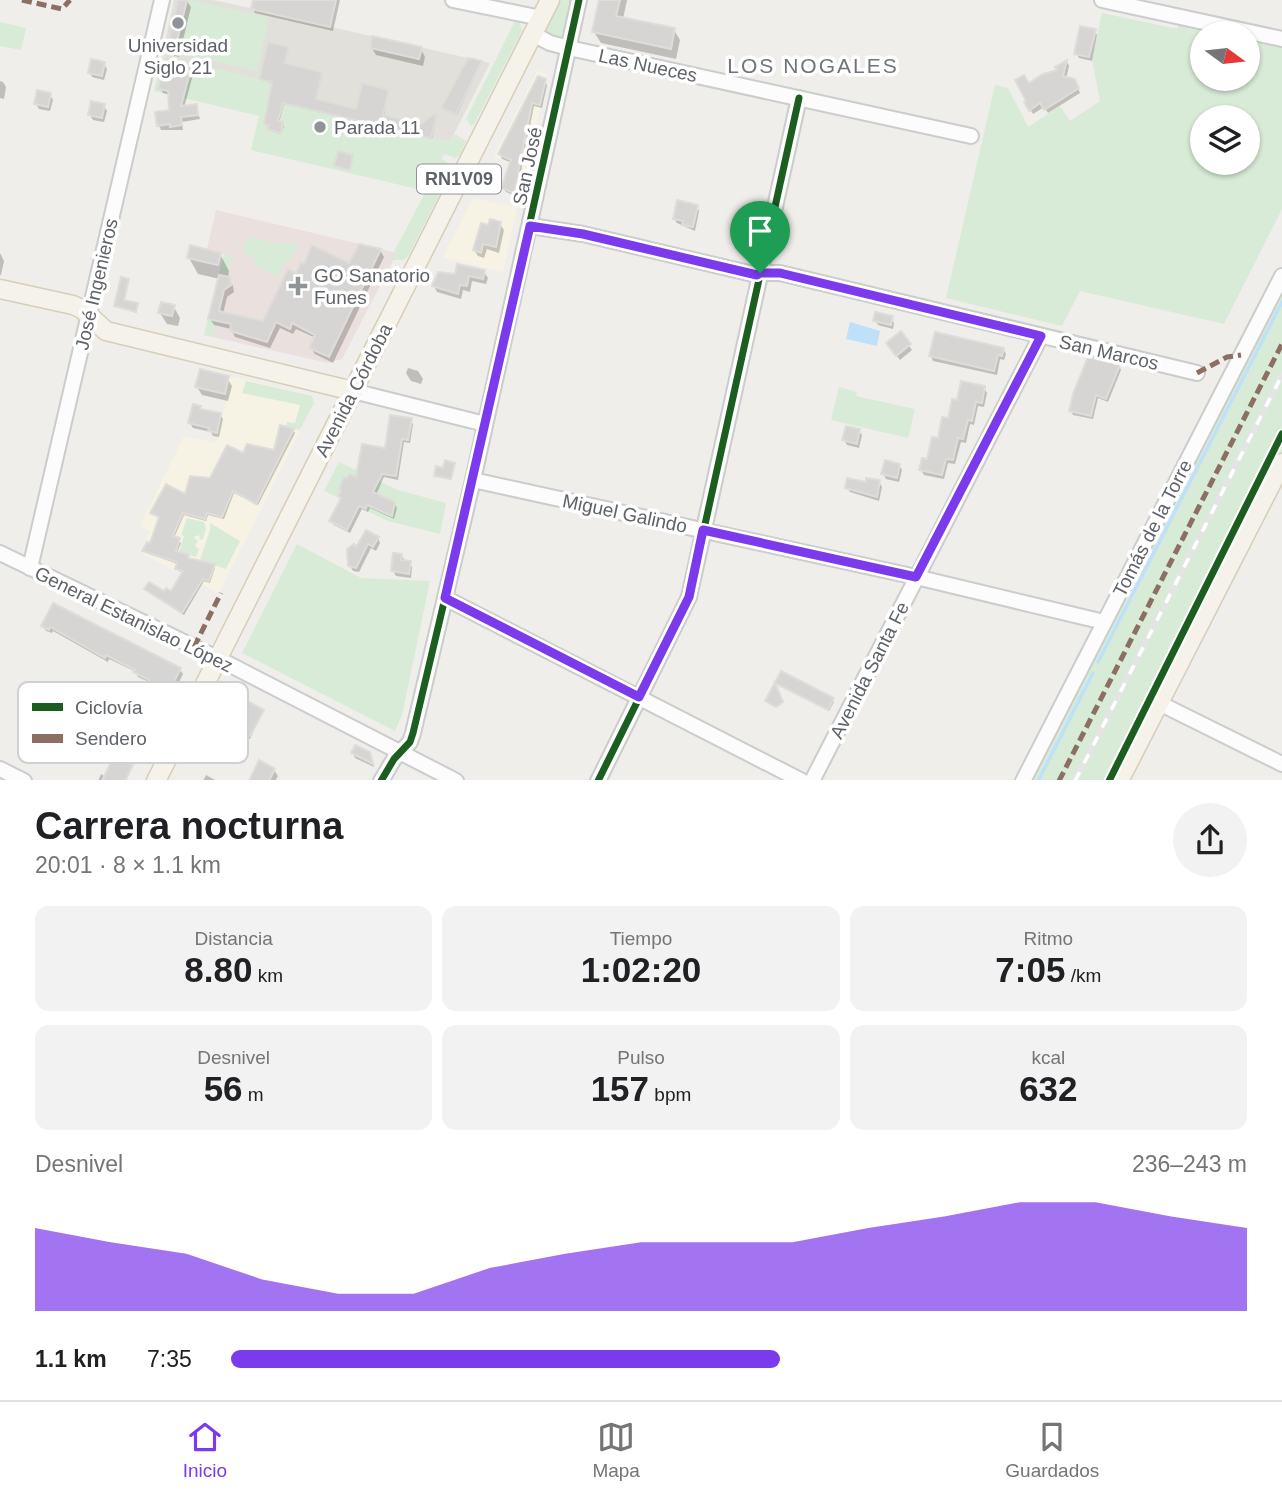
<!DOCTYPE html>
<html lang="es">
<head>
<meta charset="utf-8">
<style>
  body { margin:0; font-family:Helvetica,sans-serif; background:#f2f2f2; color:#202124; height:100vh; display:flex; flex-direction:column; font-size:26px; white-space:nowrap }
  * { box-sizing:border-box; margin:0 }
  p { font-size:23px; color:#757577 }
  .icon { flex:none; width:38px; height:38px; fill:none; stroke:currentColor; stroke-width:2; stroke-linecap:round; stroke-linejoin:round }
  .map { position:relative; height:780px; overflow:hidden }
  .sheet { display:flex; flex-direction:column; background:#fff; flex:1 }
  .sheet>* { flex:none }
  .needle { width:46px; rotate:105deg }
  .buttons { position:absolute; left:1190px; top:21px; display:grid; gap:14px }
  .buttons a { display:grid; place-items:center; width:70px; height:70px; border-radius:50%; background:#fff; box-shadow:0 2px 5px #0004; font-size:35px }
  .pin { position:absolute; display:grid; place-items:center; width:60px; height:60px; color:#fff; margin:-72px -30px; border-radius:50% 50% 50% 0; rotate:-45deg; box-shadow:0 0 7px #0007 }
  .pin .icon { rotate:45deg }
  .round { display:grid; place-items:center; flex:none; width:74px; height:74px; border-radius:37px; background:#f2f2f2 }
  .summary { display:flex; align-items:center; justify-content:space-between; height:119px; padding:0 35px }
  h1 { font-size:38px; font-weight:700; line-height:52px }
  .metrics { display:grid; grid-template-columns:repeat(3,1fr); gap:10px; height:119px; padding:7px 35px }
  .metrics div { display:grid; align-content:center; border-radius:14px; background:#f2f2f2; text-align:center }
  .metrics b { font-size:35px; font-weight:700 }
  .metrics small { font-size:19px; font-weight:400 }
  .metrics p { font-size:19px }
  .chart { height:196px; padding:14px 35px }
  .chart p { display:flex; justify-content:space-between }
  .chart svg { width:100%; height:126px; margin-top:7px; fill:#7c3aed; opacity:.7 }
  ul { padding:0 35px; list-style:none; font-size:23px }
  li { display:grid; grid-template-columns:112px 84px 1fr; align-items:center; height:52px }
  li i { height:18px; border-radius:9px; background:#7c3aed }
  .menu { display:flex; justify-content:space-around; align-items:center; height:98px; border-top:2px solid #e0e0e0; background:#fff; font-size:19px; color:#757577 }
  .menu a { display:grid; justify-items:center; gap:4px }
  .menu .active { color:#7c3aed }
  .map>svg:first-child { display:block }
  .commercial { fill:#f7f3e4 }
  .education { fill:#e2e0da }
  .medical { fill:#eae0de }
  .green { fill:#d8ebd6; fill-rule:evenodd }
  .water { fill:#bfe0f9 }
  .shadow { fill:#0003 }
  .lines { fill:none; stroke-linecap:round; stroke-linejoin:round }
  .stream { stroke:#bfe0f9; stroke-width:3.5 }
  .building { fill:#d6d5d3; stroke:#deddd9; stroke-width:2 }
  .minor-casing { stroke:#cbcccc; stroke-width:18 }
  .major-casing { stroke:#d7ceb8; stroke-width:21 }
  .minor { stroke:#fdfcfc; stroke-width:14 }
  .major { stroke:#f4f2e9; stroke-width:18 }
  .rail-casing { stroke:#e4e4e4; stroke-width:6 }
  .rail { stroke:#fff; stroke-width:3.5; stroke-dasharray:10; stroke-linecap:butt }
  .quiet { stroke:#8d6e63; stroke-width:5; stroke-dasharray:10 5; stroke-linecap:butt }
  .cycleway-casing { stroke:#fff; stroke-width:11 }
  .cycleway { stroke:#1b5e20; stroke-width:7 }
  .route-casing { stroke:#fff; stroke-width:14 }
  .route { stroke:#7c3aed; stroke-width:9 }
  .poi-dot { fill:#919496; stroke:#fff; stroke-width:2.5 }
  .labels { text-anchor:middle; stroke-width:7; stroke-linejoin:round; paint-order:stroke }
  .shield { fill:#fff; stroke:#8f9295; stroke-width:2 }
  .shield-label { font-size:18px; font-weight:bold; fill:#5f6368 }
  .poi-label { font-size:19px; fill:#5f6368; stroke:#fff; text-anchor:start }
  .street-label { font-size:19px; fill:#5f6368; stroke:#fff }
  .neighbourhood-label { font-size:21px; letter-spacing:2px; fill:#70757a; stroke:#fff }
  .key { fill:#fff; stroke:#cfd0d2; stroke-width:2 }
  .key-label { font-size:19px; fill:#5f6368 }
</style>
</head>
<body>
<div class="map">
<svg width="1282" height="781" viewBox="0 0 1282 781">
  <rect width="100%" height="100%" fill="#efeeea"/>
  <g class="commercial">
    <path d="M538 70 548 75 526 170 494 156Z"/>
    <path d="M473 198 517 207 503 272 443 257Z"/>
    <path d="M200 369 312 396 314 403 219 593 139 552 151 532 140 526 184 436 216 443 228 395 195 387Z"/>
  </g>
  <path class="education" d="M174 0H213L250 8 253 0H336L331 27 490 63 450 142 268 99 271 82 162 56Z"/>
  <path class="medical" d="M216 210 397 253 342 359 328 363 204 335 224 254 207 249Z"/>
  <g class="green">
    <path d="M190 0 269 17 257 71 178 53Z"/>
    <path d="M558 0H572L562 37 557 39 543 32Z"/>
    <path d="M1102 13 1177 29 1180 21 1231 33H1202V79H1248V37L1282 45V209L1224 324 1080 291 1062 326 946 298 995 85 1008 88 1028 127 1060 106 1070 121 1100 101 1092 60ZM1202 117H1248V163H1202Z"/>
    <path d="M515 21 520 22 522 31 474 124 471 126 466 119Z"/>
    <path d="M0 22 26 28 21 50 0 46Z"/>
    <path d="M162 56 272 82 268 100 450 142 455 134 466 141 460 155 455 158 444 154 442 159 452 166V170L408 256 404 260H393L396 253 394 252 426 191 251 150 259 116 154 91Z"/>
    <path d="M252 237 278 244H299L289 262 286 261 278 277 254 265 256 259 243 253 246 241Z"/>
    <path d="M224 254 232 256 227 276 230 277 231 285 224 290 213 337 204 335Z"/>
    <path d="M1282 276V463L1119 780 1023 781Z"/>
    <path d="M246 381 312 396 314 403 300 430 286 427 287 422 295 423 300 405 242 393Z"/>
    <path d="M839 387 857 392 856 396 915 409 908 438 831 420Z"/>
    <path d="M339 462 398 490 446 503 440 534 388 521 324 491Z"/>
    <path d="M187 518 204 522 206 529 203 539 200 540 199 535 194 537 198 541 195 546 199 549 196 557 179 552 184 536 181 535Z"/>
    <path d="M210 523 240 541 226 569 200 560 210 530Z"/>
    <path d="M297 544 361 578 430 581 402 715 395 731 242 653Z"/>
  </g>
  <path class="water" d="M850 322 880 331 877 346 846 339Z"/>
  <g class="shadow">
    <path d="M180 0H186L191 7 179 57 173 55 169 48Z"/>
    <path d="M254 0H340L333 31 255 13 253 8Z"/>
    <path d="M601 0H627L623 19 674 30 680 40 676 59 601 43 594 32Z"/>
    <path d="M1095 31 1097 35 1092 61 1079 58 1076 53Z"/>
    <path d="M371 47 421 49 425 57 423 66 376 55Z"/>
    <path d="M287 48 285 65 322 76 316 101 357 111 388 91 384 117 421 126 437 114 432 139 284 104 279 123 284 126 281 134 271 131 270 127 265 124 273 84 261 79Z"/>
    <path d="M1067 62 1069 66 1066 79 1077 86 1080 93 1048 113 1044 107 1033 114 1026 103 1029 85 1060 71 1057 68Z"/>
    <path d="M481 63 457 115 444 110 443 108Z"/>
    <path d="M104 64 107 69 104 80 92 77 90 72Z"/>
    <path d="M191 66 194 71 184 108 196 106 200 119 182 122 183 130H161L159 126 171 111 170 95 163 93 160 88Z"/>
    <path d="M544 80 547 85 542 108 534 106 520 176 522 179 516 196 506 192 503 188 512 163 502 159 500 154Z"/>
    <path d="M0 81 3 82 6 87 4 99 0 98Z"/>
    <path d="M50 95 53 100 50 111 39 109 36 104Z"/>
    <path d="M104 106 107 111 104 122 93 120 90 115Z"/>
    <path d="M697 206 699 211 695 231 677 223 674 219Z"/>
    <path d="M500 224 504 230 499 253 487 249 484 258 478 256 474 250 489 228Z"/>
    <path d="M380 250 384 257 333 363 315 354 311 348 316 338 296 329 293 334 280 328 270 348 235 337 231 329 214 325 210 319 220 279 198 274 189 258 220 254 229 271 228 278 233 286 234 292 227 297 223 314 264 323 296 275 350 265Z"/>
    <path d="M0 253 4 261 1 275H0Z"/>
    <path d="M484 272 488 278 486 284 472 281 470 292 463 290 461 299 437 292 434 286 456 276Z"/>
    <path d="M128 281 125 300 137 305V313L116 306Z"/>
    <path d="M174 307 180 318 178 326 167 324 160 313Z"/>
    <path d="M891 318 894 323 893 329 878 325 875 320Z"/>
    <path d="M901 334 912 350 900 360 891 348Z"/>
    <path d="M1003 349 1006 354 1004 360 1000 359 997 375 933 361 931 356Z"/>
    <path d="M1119 366 1121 370 1108 402 1098 398 1093 419 1073 415 1071 411Z"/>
    <path d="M408 368 418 371 423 379 421 384 411 381 406 373Z"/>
    <path d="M227 378 232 386 228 401 202 395 197 387Z"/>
    <path d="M984 388 987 393 984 407 978 406 974 425 970 424 966 443 961 442 955 464 948 463 944 479 924 475 921 470 929 461 958 402Z"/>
    <path d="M200 407 202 411 220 415 223 419 219 437 213 436 211 432 193 428 190 423Z"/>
    <path d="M410 420 413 424 410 443 404 442 398 480 384 477 376 495 394 503 397 508 394 519 370 508 368 512 362 509 350 533 334 525 331 521 342 500 340 496 386 450Z"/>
    <path d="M293 430 295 433 258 505 234 493 224 519 208 515 206 521 184 515 174 538 181 543 177 553 187 557 189 560 214 566 215 568 210 583 204 581 184 615 148 591 172 593 184 573 178 571V564L146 553 144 551 151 545 161 519 152 513 187 496 244 455 276 452Z"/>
    <path d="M859 431 862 435 859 448 847 445 844 440Z"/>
    <path d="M899 465 902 470 899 482 886 479 883 474Z"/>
    <path d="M879 482 882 487 879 501 850 492 847 487Z"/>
    <path d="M378 538 380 543 376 551 371 548 359 572 353 571 350 566 356 550Z"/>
    <path d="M401 556 412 567 411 578 396 576 393 571Z"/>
    <path d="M53 606 180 670 183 674 170 700 150 690 148 685 149 682 138 677 136 672 109 659 108 662 53 631 52 633 46 631 43 626Z"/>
    <path d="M781 674 832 700 834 702 829 711 776 684Z"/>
    <path d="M263 711 250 739 230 727Z"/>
    <path d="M353 753 369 754 374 767 355 758Z"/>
    <path d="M131 766 126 781H98L101 774 106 777Z"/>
    <path d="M274 770 278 776 275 781H251Z"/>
    <path d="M206 775 217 781H203Z"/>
  </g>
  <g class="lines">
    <g class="stream">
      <path d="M1098 662 1282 302"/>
      <path d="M1038 781 1093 673"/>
    </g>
  </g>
  <g class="building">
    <path d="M178 0H187L175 50 167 48Z"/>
    <path d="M253 0H336L330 27 251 9Z"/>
    <path d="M599 0H620L616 16 675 28 671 49 592 32Z"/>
    <path d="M1080 26 1096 29 1089 57 1074 54Z"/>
    <path d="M372 36 422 47 419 59 370 48Z"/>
    <path d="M268 42 289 47 285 63 322 72 316 99 356 109 362 83 389 90 383 115 421 124 437 112 431 138 283 103 278 121 283 122 281 133 267 129 269 125 264 124 272 82 259 79Z"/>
    <path d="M166 58 192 65 181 106 197 104 198 115 181 117 182 125 170 127V124L157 126 155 112 169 110 168 91 158 89Z"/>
    <path d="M468 58 482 61 456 114 441 108Z"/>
    <path d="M91 59 105 62 102 76 88 73Z"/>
    <path d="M1067 60 1063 76 1075 79 1079 88 1044 110 1040 103 1029 111 1024 102 1026 101 1015 80 1024 75 1029 83 1043 74 1057 70 1055 67Z"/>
    <path d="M538 76 546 79 540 105 532 103 518 173 520 174 514 193 501 188 511 160 498 154Z"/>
    <path d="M37 90 51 93 48 107 34 104Z"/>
    <path d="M91 101 105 104 102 118 88 115Z"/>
    <path d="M338 151 353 155 350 170 334 166Z"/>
    <path d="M677 200 698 205 693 227 682 225 683 221 673 219Z"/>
    <path d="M490 219 501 222 496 247 483 244 481 253 473 250 481 223 488 225Z"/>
    <path d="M359 244 381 249 329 357 309 348 315 335 292 323 290 329 276 322 267 342 230 331 231 324 208 319 219 275 230 277 231 285 224 290 219 311 263 321 288 269 296 273 301 262 304 264 312 245 349 263Z"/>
    <path d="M190 245 221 253 218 265 187 258Z"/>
    <path d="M457 264 485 270 483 279 469 276 467 286 460 285 458 294 432 286 438 272 455 274Z"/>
    <path d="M121 277 129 279 124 300 138 303 136 312 114 306Z"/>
    <path d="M161 302 175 305 172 316 158 313Z"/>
    <path d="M875 312 893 316 891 325 873 321Z"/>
    <path d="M901 331 911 344 896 356 886 343Z"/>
    <path d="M935 332 1004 348 1002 356 998 355 994 371 929 356Z"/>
    <path d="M1088 357 1120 365 1106 399 1096 395 1091 416 1069 411 1074 391Z"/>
    <path d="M200 369 229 376 225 394 195 387Z"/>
    <path d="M961 381 985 386 982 403 976 402 972 421 968 420 963 439 958 438 953 460 946 459 942 475 919 470 922 458 927 459 932 437 938 438 942 417 948 418 952 399 957 400Z"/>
    <path d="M193 404 201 406 200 409 221 413 217 433 208 431 209 428 188 423Z"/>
    <path d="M390 415 412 418 408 440 402 439 396 476 382 474 373 492 395 502 392 516 367 505 366 509 359 506 347 530 329 521 341 498 338 496 341 490 339 489 344 477 347 478 349 474 356 477 362 444 385 448Z"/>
    <path d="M280 425 294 429 256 504 233 491 222 517 207 513 205 519 183 513 177 526 173 536 180 538 176 551 189 555 188 558 215 564 209 581 203 579 182 613 144 589 149 582 164 591 166 588 171 591 183 571 175 569 177 562 142 551 147 542 150 543 159 517 150 513 166 484 185 494 190 476 210 478 227 445 243 453 247 444 274 450Z"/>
    <path d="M846 426 860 429 857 444 842 440Z"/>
    <path d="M445 460 455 463 451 479 434 476 436 466 443 468Z"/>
    <path d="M885 460 900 464 897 478 881 474Z"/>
    <path d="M847 478 866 482V478L880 480 877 497 845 488Z"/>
    <path d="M366 530 379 537 373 547 368 544 356 568 348 566 347 549 354 544 356 547Z"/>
    <path d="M393 553 402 554 401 560 411 561 409 574 391 571Z"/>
    <path d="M53 603 181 668 167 696 146 685 149 680 133 672 135 670 106 655 105 658 50 627 49 630 41 626Z"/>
    <path d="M781 671 834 698 828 710 775 683 783 702 776 707 765 701Z"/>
    <path d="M242 698 264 710 250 736 228 727Z"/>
    <path d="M355 745 370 752 373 764 351 753Z"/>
    <path d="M114 756 133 765 125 781H102Z"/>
    <path d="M259 760 275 769 269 781H249Z"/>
  </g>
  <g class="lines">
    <g class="minor-casing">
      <g id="minor">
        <path d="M453 0 541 18"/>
        <path d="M1102 0 1282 39"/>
        <path d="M533 34 550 43 569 48 971 136"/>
        <path d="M530 226 583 234 757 275 760 273H780L1197 373"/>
        <path d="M353 391 485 424"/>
        <path d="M473 480 916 577 1104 622"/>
        <path d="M0 553 217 658 456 781"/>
        <path d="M30 568 162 0"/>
        <path d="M445 598 802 781"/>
        <path d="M1159 703 1282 764"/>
        <path d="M0 769 24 781"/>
        <path d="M381 781 394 759 410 742 413 733 473 480 579 0"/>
        <path d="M598 781 689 597 799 98"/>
        <path d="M812 781 1041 336"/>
        <path d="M1023 781 1282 276"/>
      </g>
    </g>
    <g class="major-casing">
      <g id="major">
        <path d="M0 289 73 305 82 309 106 331 353 391"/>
        <path d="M156 781 550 0"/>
        <path d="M1119 781 1282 463"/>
      </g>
    </g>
    <use href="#minor" class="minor"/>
    <use href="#major" class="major"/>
    <g class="rail-casing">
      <path id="rail" d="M1075 781 1282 375"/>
    </g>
    <use href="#rail" class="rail"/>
    <g class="quiet">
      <path d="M22 0 62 9 70 0"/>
      <path d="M1197 373 1227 357 1241 355"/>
      <path d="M194 647 221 593"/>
      <path d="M1059 781 1282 344"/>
    </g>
    <g class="cycleway-casing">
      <g id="cycleway">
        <path d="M381 781 394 759 410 742 413 733 473 480 579 0"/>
        <path d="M598 781 689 597 799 98"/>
        <path d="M1109 781 1282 434"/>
      </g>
    </g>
    <use href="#cycleway" class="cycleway"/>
  </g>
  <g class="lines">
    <g class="route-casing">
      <path id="route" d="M530 226 583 234 757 275 760 273H780L1041 336 916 577 703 530 689 597 639 697 445 598Z"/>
    </g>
    <use href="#route" class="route"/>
  </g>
  <g class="poi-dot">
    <circle cx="178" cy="23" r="7"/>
    <circle cx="320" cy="127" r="7"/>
    <path d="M294.5 275.5h7v7h7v7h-7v7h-7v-7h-7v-7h7z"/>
  </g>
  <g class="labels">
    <rect class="shield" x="417" y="164.5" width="84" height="29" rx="5"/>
    <g class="shield-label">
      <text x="459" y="185">RN1V09</text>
    </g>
    <g class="poi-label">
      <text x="178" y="52" text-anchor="middle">Universidad<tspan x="178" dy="22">Siglo 21</tspan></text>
      <text x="334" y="134">Parada 11</text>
      <text x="314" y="282">GO Sanatorio<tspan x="314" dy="22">Funes</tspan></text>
    </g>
    <g class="street-label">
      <text transform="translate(648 65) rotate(12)" y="7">Las Nueces</text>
      <text transform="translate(527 166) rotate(-78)" y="7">San José</text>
      <text transform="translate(96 284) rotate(-77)" y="7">José Ingenieros</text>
      <text transform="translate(1109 352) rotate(13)" y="7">San Marcos</text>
      <text transform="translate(353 390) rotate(-63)" y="7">Avenida Córdoba</text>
      <text transform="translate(625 513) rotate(12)" y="7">Miguel Galindo</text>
      <text transform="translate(1152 528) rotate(-63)" y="7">Tomás de la Torre</text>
      <text transform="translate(134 619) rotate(26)" y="7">General Estanislao López</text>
      <text transform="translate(869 670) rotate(-63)" y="7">Avenida Santa Fe</text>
    </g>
    <g class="neighbourhood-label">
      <text x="813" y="73">LOS NOGALES</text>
    </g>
  </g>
  <rect x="18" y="682" width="230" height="81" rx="10" class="key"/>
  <rect x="32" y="703" width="31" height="8" fill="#1b5e20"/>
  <rect x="32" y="734" width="31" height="9" fill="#8d6e63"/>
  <g class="key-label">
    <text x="75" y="714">Ciclovía</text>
    <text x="75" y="745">Sendero</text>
  </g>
</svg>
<div class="buttons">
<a><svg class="needle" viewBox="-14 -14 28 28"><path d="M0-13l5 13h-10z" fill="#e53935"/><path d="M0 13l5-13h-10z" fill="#757577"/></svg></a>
<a><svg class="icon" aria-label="layers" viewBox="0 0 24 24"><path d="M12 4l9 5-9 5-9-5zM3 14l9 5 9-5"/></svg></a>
</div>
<div class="pin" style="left:760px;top:273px;background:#1e9e55"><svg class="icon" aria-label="arrive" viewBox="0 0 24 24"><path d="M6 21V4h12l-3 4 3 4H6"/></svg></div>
</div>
<section class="sheet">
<div class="summary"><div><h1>Carrera nocturna</h1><p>20:01 · 8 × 1.1 km</p></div><a class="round"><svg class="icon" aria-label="share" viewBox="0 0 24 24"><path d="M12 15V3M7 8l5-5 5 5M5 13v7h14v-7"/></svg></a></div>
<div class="metrics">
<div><p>Distancia</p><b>8.80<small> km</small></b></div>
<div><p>Tiempo</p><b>1:02:20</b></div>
<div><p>Ritmo</p><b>7:05<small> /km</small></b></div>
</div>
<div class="metrics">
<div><p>Desnivel</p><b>56<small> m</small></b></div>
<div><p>Pulso</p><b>157<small> bpm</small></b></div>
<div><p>kcal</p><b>632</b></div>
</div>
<div class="chart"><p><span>Desnivel</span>236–243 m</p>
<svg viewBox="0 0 160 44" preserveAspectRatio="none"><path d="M0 44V15L10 20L20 24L30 33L40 38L50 38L60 29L70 24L80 20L90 20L100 20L110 15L120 11L130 6L140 6L150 11L160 15V44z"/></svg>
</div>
<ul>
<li><b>1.1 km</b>7:35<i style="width:54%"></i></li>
</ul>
</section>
<nav class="menu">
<a class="active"><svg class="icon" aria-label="home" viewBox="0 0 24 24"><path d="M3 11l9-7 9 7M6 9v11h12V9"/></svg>Inicio</a>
<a><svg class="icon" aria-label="map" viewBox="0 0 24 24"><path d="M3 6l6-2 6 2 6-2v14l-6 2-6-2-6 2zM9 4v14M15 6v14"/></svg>Mapa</a>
<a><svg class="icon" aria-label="saved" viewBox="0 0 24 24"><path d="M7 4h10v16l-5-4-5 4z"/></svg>Guardados</a>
</nav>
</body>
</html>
